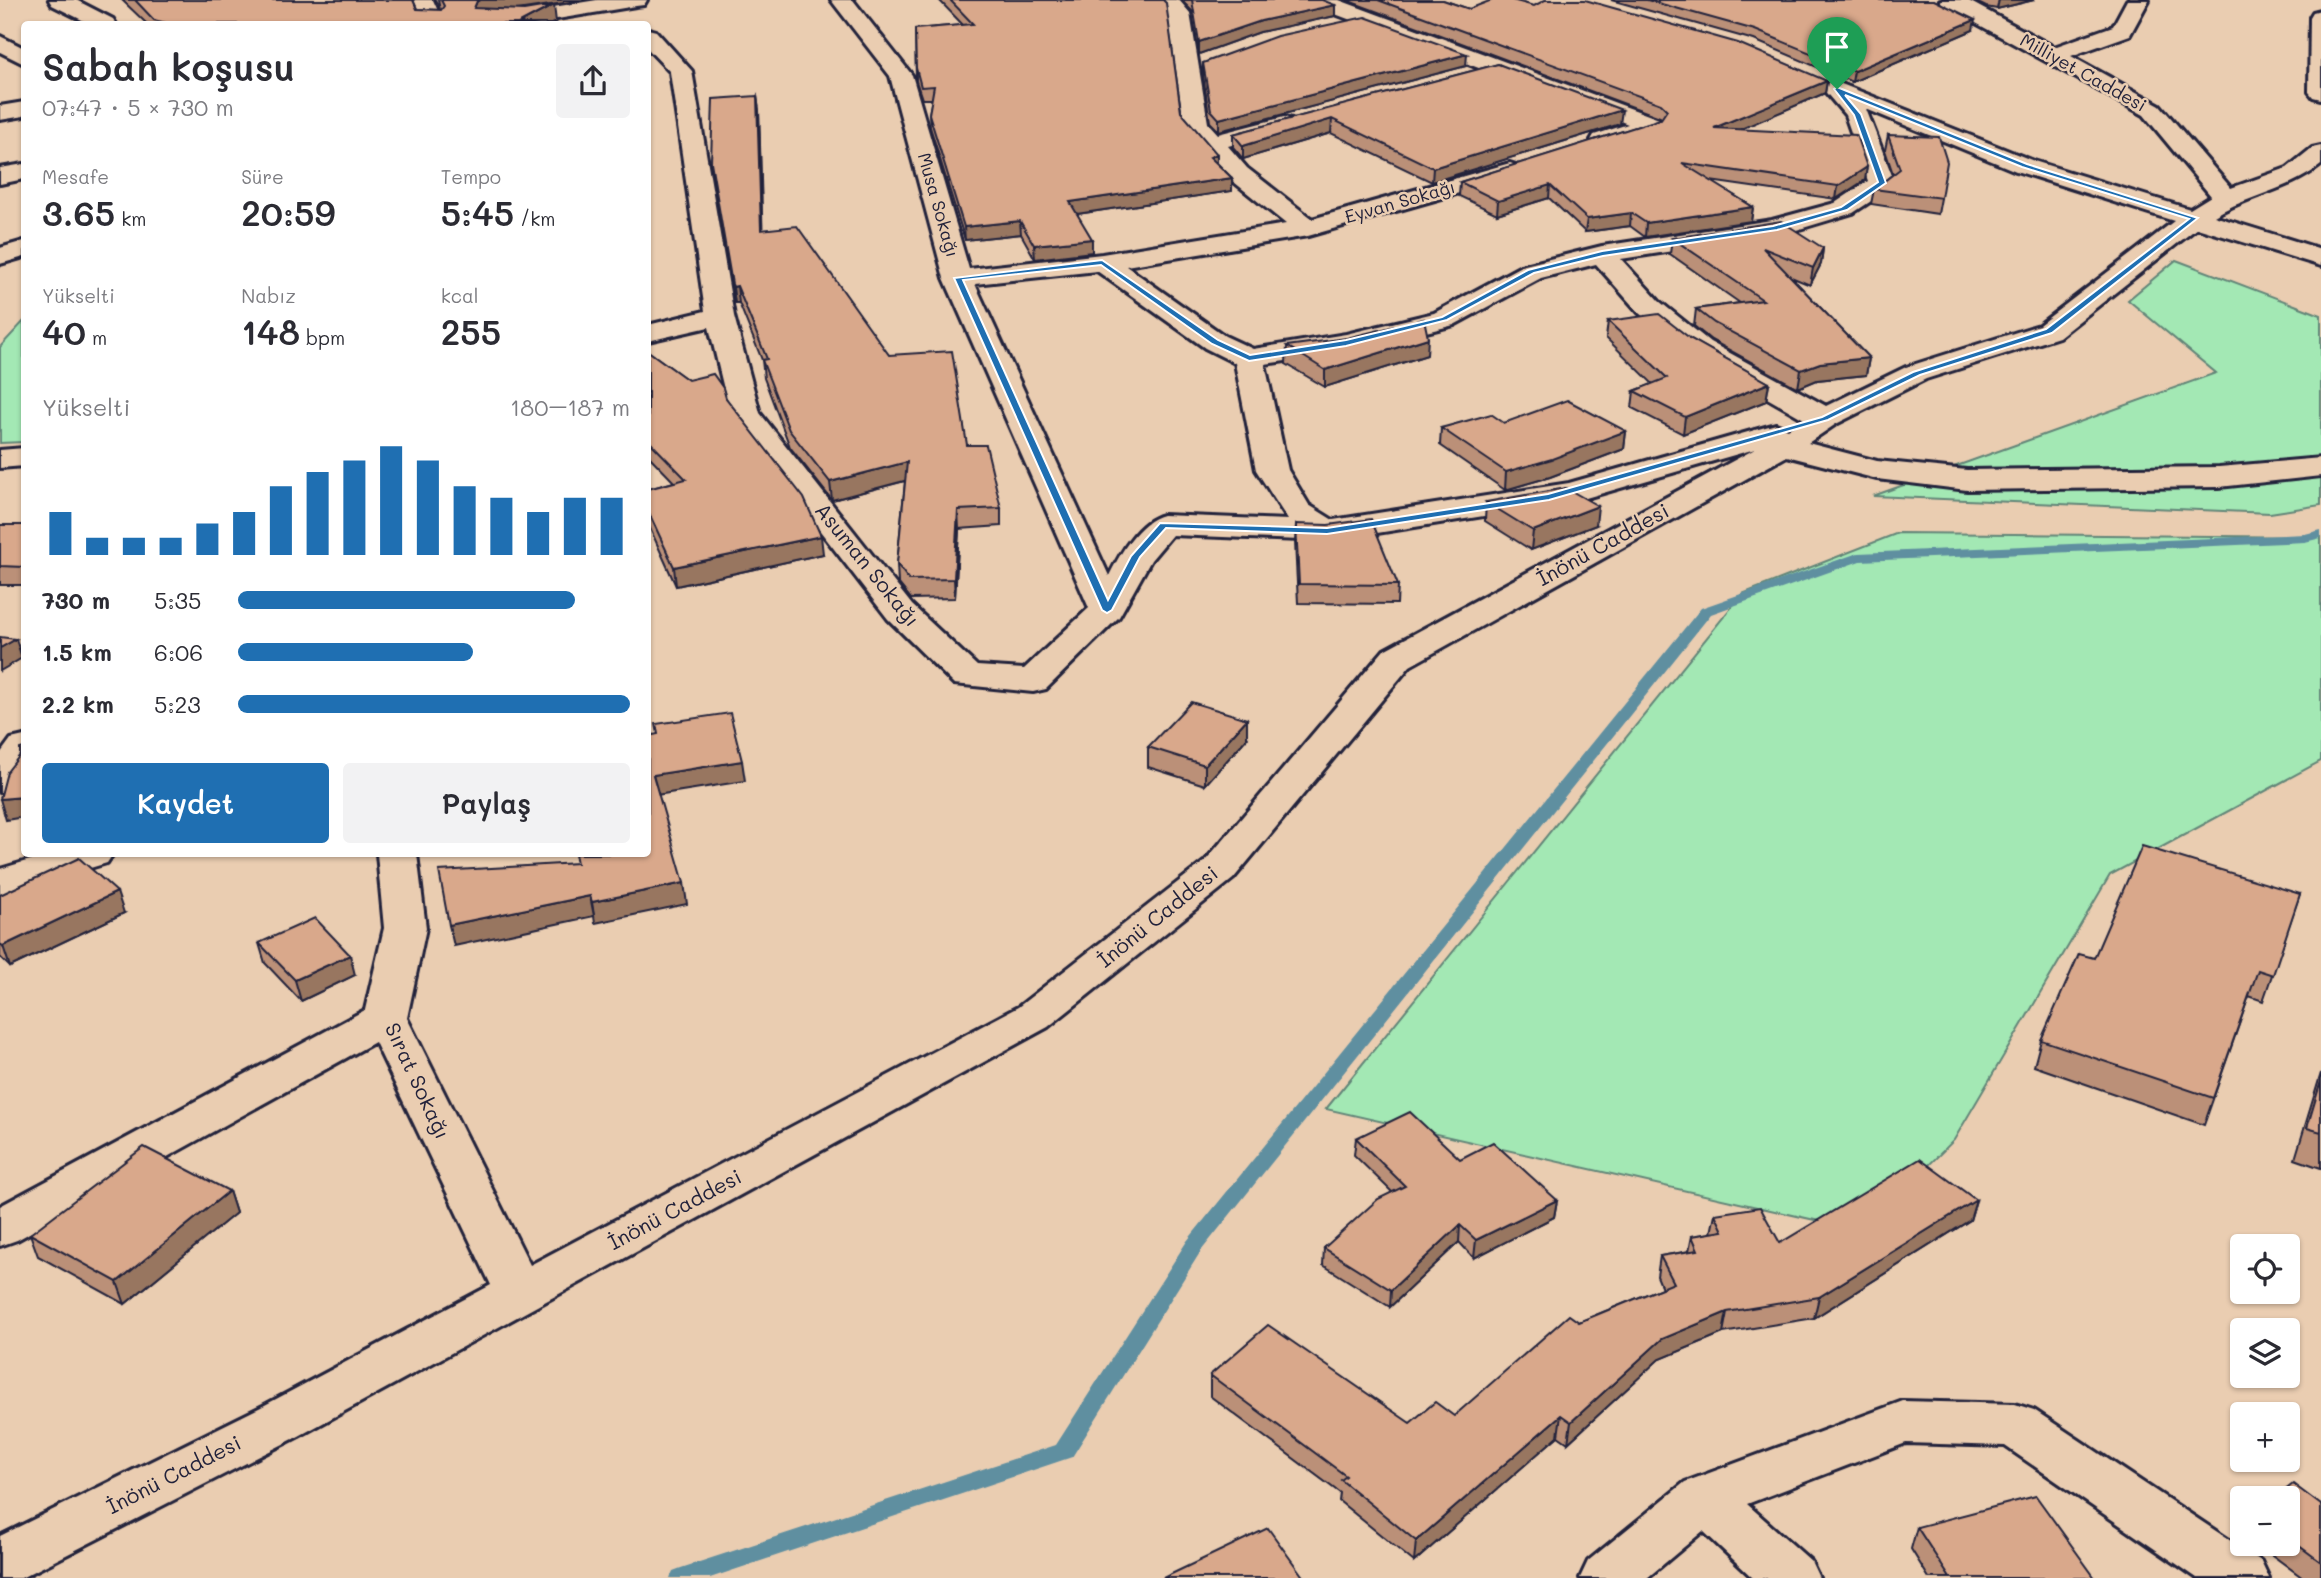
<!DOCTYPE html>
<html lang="tr">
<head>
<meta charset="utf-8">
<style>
  body { margin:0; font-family:Mali,sans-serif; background:#f2f2f3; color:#2b2b33; height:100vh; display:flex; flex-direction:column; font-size:26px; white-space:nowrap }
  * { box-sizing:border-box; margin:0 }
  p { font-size:23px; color:#7c7c81 }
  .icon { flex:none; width:38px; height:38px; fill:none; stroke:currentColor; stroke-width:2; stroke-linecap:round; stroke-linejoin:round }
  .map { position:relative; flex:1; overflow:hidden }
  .drawer { position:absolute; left:21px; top:21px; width:630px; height:836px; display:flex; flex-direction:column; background:#fff; border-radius:7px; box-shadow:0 2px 5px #0004 }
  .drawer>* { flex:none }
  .buttons { position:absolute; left:2230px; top:1234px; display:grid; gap:14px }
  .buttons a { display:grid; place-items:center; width:70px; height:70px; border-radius:7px; background:#fff; box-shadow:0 2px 5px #0004; font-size:35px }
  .pin { position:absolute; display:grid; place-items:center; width:60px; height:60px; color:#fff; margin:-72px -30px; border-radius:50% 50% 50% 0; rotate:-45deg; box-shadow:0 0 7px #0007 }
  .pin .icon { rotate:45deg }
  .round { display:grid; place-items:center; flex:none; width:74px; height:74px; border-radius:7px; background:#f2f2f3 }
  .headline { display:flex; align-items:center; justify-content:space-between; height:119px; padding:0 21px }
  h1 { font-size:38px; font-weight:600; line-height:52px }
  .stats { display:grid; grid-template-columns:repeat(3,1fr); gap:10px; height:119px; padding:7px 21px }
  .stats div { display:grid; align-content:center }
  .stats b { font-size:35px; font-weight:600 }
  .stats small { font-size:19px; font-weight:400 }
  .stats p { font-size:19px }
  .chart { height:196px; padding:14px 21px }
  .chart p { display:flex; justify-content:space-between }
  .chart svg { width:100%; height:126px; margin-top:7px; stroke:#1f6fb2; stroke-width:6 }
  .cta { display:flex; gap:14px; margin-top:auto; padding:14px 21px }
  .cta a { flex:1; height:80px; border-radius:7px; background:#1f6fb2; color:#fff; font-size:28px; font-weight:600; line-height:80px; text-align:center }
  .cta a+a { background:#f2f2f3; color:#2b2b33 }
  ul { padding:0 21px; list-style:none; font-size:23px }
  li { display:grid; grid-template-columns:112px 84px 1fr; align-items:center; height:52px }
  li i { height:18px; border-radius:9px; background:#1f6fb2 }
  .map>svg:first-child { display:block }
  .green { fill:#a3e8b4; stroke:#628578; stroke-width:2 }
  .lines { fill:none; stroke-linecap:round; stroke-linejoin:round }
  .stream { fill:#5f8fa0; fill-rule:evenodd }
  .minor-casing { stroke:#22223b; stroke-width:6 }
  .minor { fill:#eacdb1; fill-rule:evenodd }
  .wall { fill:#bb9078; stroke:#22223b; stroke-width:2 }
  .shaded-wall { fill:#987661; stroke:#22223b; stroke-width:2 }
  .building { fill:#d9a88b; stroke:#22223b; stroke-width:2 }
  .route { fill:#1f6fb2; stroke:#fff; stroke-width:2; fill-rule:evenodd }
  .labels { text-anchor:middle; stroke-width:5; stroke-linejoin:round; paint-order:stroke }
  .far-street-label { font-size:18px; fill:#22223b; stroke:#eacdb1 }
  .street-label { font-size:21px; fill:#22223b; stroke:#eacdb1 }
</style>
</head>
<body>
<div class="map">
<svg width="2321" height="1578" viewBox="0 0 2321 1578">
  <rect width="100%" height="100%" fill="#eacdb1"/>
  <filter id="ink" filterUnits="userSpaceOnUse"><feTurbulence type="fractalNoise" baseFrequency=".0143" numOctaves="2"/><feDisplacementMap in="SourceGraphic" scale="14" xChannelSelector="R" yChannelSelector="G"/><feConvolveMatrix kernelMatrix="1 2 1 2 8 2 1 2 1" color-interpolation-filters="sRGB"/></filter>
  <g filter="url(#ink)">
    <g class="green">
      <path d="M2176 260 2321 315V505L2270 513 1873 496 2216 373 2128 300Z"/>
      <path d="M24 321V442L0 443V347Z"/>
      <path d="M1898 533 2321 537V761L2110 875 1954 1140 1863 1231 1326 1109 1742 594Z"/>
    </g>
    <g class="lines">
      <path class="stream" d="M2321 530V538L2305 542 1860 561 1711 614 1201 1251 1072 1457 710 1578H670L673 1571 681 1568 1056 1445 1187 1241 1701 608 1858 553 2305 534Z"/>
      <g class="minor-casing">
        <g id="minor">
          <path d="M49 0H76L113 19 116 24H90L52 5Z"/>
          <path d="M411 0H433L444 24H422Z"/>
          <path d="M597 0H647L644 5 636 6 527 24H479L482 19 490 17Z"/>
          <path d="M831 0H853L912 75 969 269 1102 254 1286 224 1229 178 1184 124 1168 14 1156 0H1179L1190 13 1208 123 1218 134 1284 117 1292 119 1296 124 1292 129 1228 146 1247 168 1312 219 1510 163 1519 166 1523 171 1519 176 1308 236 1126 266 1225 336 1253 349 1346 334 1434 313 1521 266 1602 246 1772 220 1835 203 1868 181 1845 115 1822 88 1826 83 1834 81 2034 161 2190 209 2211 196 2144 115 1943 5 1940 0H1967L2054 47 2113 26 2127 0H2149L2130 35 2071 56 2160 105 2231 188 2287 168 2312 148 2321 146V165C2290 190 2248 195 2214 216L2321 249V266L2197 228 2059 337 1926 379 1836 424 1808 443 1877 461 1967 470 2219 467 2321 458V476L2219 487 1967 490 1877 479 1787 456 1410 666 1233 879 1048 1027 299 1436 21 1578H0V1536L263 1406 491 1285 375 1042 17 1240 0 1246V1206L365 1010 384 928 377 854H417L426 928 407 1018 530 1265 1018 1007 1205 861 1384 650 1755 449 1572 502 1327 541 1172 535 1151 560 1119 617 1046 689 1033 692 954 684 888 619 730 414 709 327 648 341V325L705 311 670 72 648 49V29L656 31 692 71 734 316 760 413 912 605 977 666 1024 669 1089 608 944 278 890 76ZM1866 109 2016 171 2174 221 2039 325 1906 367 1826 406 1710 342 1659 301 1621 259 1783 234 1853 213 1891 188 1895 183ZM1596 264 1639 313 1690 354 1804 419 1788 429 1776 424 1569 483 1333 520 1309 505 1288 470 1265 364 1346 352 1454 325 1541 278ZM1097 271 1205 348 1235 363 1256 470 1288 520 1163 515C1138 521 1120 554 1109 576L975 284Z"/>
          <path d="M1308 0H1339L1659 119 1663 124 1659 129C1640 136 1614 150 1594 145L1591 140 1594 135 1628 124 1311 5Z"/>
          <path d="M2321 10V99L2313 97 2309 92 2310 17 2313 12Z"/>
          <path d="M0 36 24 48V64L0 52Z"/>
          <path d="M24 102V116L0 120V106Z"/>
          <path d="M24 164V179L0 184V168Z"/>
          <path d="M24 241V257L0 264V248Z"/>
          <path d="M24 448V466L0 468V450Z"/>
          <path d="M24 736V773L14 789 0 792V754L11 739Z"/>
          <path d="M50 854H113L107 863 0 895V869Z"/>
          <path d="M1903 1401 2015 1404 2034 1410 2261 1561 2269 1578H2197L2005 1446 1906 1443 1747 1504 1811 1561 1819 1578H1753L1703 1531 1647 1578H1580L1588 1561 1685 1482Z"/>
        </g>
      </g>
      <use href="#minor" class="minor"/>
    </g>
    <g class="wall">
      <path d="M122 0H413L417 9 440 10 438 0H584L519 10 556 22 551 24H147Z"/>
      <path d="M939 0H1163L1181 112 1217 163 1232 178V191L1077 214 1092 252 1035 259 1021 234 965 240 930 127 929 114 932 99H922L916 81 915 29 963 25Z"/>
      <path d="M1181 0H1322L1335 16 1260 32 1199 54 1192 11Z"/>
      <path d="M1346 0H1443L1469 9 1534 6 1827 81 1825 93 1740 129 1865 180 1836 199 1710 181 1753 207 1751 221 1645 237 1630 226 1585 232 1549 198 1497 214 1459 196 1460 182 1661 119 1660 117Z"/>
      <path d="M1611 0H1934L1973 30 1852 82 1754 40Z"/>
      <path d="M1972 0H2034L1997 9 1986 7Z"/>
      <path d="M1203 63 1466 66 1219 131 1210 122 1203 75Z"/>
      <path d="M1498 64 1620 124 1432 182 1331 133 1243 159 1233 147V134Z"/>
      <path d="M757 96 759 111 762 230 889 355 967 445 1001 508V526L959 529 955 598 911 599 898 583 897 564 905 481 832 500 790 447 764 378 762 360 739 303H735L734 301 711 162Z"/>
      <path d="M1888 135 1941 198 1938 214 1871 204 1874 189 1893 174 1885 150Z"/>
      <path d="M1672 238 1823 248 1821 264 1810 285 1791 277 1869 358 1866 375 1817 380 1798 388 1711 340 1694 326 1696 309 1740 303 1670 254Z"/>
      <path d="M1608 321 1691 339 1769 383 1766 401 1683 434 1632 408 1634 391 1653 384 1606 338Z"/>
      <path d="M1287 346 1427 355 1325 387 1286 364Z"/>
      <path d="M648 351 688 380 726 398 823 554 676 586 648 524V489L674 482 648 455Z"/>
      <path d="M1504 423 1626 431 1624 449 1550 477 1505 490 1440 445 1441 428Z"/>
      <path d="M1486 502 1596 525 1531 550 1485 521Z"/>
      <path d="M1296 524 1398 585 1397 604 1298 603 1295 542Z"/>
      <rect x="0" y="525" width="24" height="60"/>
      <path d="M1247 738 1205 785 1148 767V747Z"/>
      <path d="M2300 894 2263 1001 2249 996 2204 1125 2034 1066 2041 1040 2094 958Z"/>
      <path d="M0 895 124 913 10 967 0 957Z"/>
      <path d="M259 943 355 975 301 1001 265 963Z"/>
      <path d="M2321 1073V1168L2295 1159Z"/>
      <path d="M1356 1138 1460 1159 1557 1200 1554 1217 1474 1258 1459 1242 1390 1307 1323 1265 1324 1248 1392 1192 1354 1155Z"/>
      <path d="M229 1191 236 1213 125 1304 38 1256 30 1234Z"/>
      <path d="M1976 1200 1970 1220 1814 1318 1723 1333 1658 1360 1568 1443 1558 1436 1414 1562 1339 1501 1340 1493 1210 1396V1375L1410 1423 1454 1416 1579 1322 1662 1288 1657 1276 1660 1256 1689 1251 1692 1236 1711 1233 1715 1214 1780 1243Z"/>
      <path d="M2287 1498 2321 1505V1578H2303L2257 1544H2287Z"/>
      <path d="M1917 1527 2095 1578H1929L1911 1549Z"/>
    </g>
    <g class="shaded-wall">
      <path d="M481 0H584L490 14 474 8 477 1Z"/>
      <path d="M1999 0H2034L1997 9Z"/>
      <path d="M554 5 556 22 551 24H518Z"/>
      <path d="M1335 5V16L1260 32 1199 54V42L1261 21Z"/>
      <path d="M1975 20 1973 30 1852 82 1854 71Z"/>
      <path d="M1467 54 1466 66 1219 131V119Z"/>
      <path d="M1827 81 1825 93 1713 141 1714 128Z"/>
      <path d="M757 96 759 111 763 247 761 230Z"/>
      <path d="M1622 110 1620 124 1432 182 1433 168Z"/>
      <path d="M1332 119 1331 133 1243 159V146Z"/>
      <path d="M1217 154V167L1210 157Z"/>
      <path d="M1867 167 1865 180 1836 199 1838 186Z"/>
      <path d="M1232 178V191L1070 215V202Z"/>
      <path d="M1550 185 1549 198 1497 214 1498 201Z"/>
      <path d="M1753 207 1751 221 1645 237 1646 223Z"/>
      <path d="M1631 213 1630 226 1585 232 1587 219Z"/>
      <path d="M1020 221 1021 234 965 240 964 227Z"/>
      <path d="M1092 239V252L1035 259 1034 245Z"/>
      <path d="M1823 248 1821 264 1810 285 1813 268Z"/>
      <path d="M737 286 739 303H735L733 287Z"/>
      <path d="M1428 338 1427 355 1325 387V370Z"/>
      <path d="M1869 358 1866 375 1817 380 1798 388 1801 370 1820 363Z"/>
      <path d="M1769 383 1766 401 1683 434 1685 417Z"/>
      <path d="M1626 431 1624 449 1550 477 1505 490 1506 472Z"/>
      <path d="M907 462 908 480 832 500 830 482Z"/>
      <path d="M1598 506 1596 525 1531 550 1533 531Z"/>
      <path d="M958 510 959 529 955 598 954 579Z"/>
      <path d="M821 536 823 554 676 586 674 567Z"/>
      <path d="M16 639 22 658 0 671V648Z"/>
      <path d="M1247 719V738L1205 785V765Z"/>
      <path d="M742 761 745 781 656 795 653 775Z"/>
      <path d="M24 797V817L6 820 0 799Z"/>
      <path d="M684 883 687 904 595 923 592 902Z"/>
      <path d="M117 892 124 913 10 967 3 946Z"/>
      <path d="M590 896 594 916 454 946 449 925Z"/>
      <path d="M350 955 355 975 301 1001 295 980Z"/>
      <path d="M229 1191 236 1213 125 1304 117 1282Z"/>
      <path d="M1557 1200 1554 1217 1474 1258 1476 1240Z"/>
      <path d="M1976 1200 1970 1220 1814 1318 1819 1297Z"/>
      <path d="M1460 1225 1459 1242 1390 1307 1391 1290Z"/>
      <path d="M1727 1312 1723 1333 1658 1360 1568 1443 1571 1422 1662 1339Z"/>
      <path d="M1561 1415 1558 1436 1414 1562 1416 1541Z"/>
    </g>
    <g class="building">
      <path d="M135 0H413L417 9 441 10 444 6 441 0H481L477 1 474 8 524 10 554 5 518 24H170L154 20Z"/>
      <path d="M950 0H1163L1166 3 1181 112 1217 154 1210 157 1232 178 1070 202 1092 239 1034 245 1020 221 964 227 929 114 934 86 921 87 916 68 915 29 973 24Z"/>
      <path d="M1192 0H1322L1335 5 1261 21 1199 42Z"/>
      <path d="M1378 0H1443L1469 9 1492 0H1512L1534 6 1545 0H1585L1738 43 1827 81 1714 128 1856 135 1867 167 1838 186 1682 163 1753 207 1646 223 1631 213 1587 219 1550 185 1498 201 1460 182 1661 119 1667 110 1661 104Z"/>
      <path d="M1647 0H1934L1975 20 1854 71 1755 30Z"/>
      <path d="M1365 17 1467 54 1219 119 1211 110 1203 63 1277 36Z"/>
      <path d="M1498 64 1622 110 1433 168 1332 119 1243 146 1233 134Z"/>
      <path d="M757 96 761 230 797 226 889 355 952 351 967 445H986L1001 508 958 510 954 579 909 580 897 564 907 462 830 482 789 430 762 360 767 359 737 286 733 287 732 284 711 162 713 99Z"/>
      <path d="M1888 135 1939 137 1947 162 1941 198 1874 189 1900 169Z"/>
      <path d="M1781 221 1823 248 1813 268 1763 248 1869 358 1820 363 1801 370 1714 323 1696 309 1763 300 1672 238Z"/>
      <path d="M1659 314 1691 339 1769 383 1685 417 1634 391 1667 378 1608 321Z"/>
      <path d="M1424 319 1428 338 1325 370 1287 346 1347 338Z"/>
      <path d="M648 351 688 380 713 374 723 388 726 398 804 498 821 536 674 567 648 511V489L686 479 648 440Z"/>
      <path d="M1567 400 1626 431 1552 459 1506 472 1441 428 1491 414 1504 423Z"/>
      <path d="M1566 488 1598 506 1533 531 1486 502Z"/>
      <path d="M1371 519 1398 585 1299 584 1296 524 1328 525Z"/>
      <path d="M0 525H24V567L0 566Z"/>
      <path d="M0 637 16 639 0 648Z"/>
      <path d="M1191 702 1247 719 1205 765 1148 747Z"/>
      <path d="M730 713 742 761 653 775 684 883 592 902 590 896 449 925 439 871 577 863 575 854H648V736L658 734 656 724Z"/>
      <path d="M24 748V797L0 799 7 772 20 755V749Z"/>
      <path d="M2142 846 2300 894 2273 975 2258 970 2213 1098 2041 1040 2079 954 2094 958Z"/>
      <path d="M79 858 117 892 3 946 0 944V895Z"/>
      <path d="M315 918 350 955 295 980 259 943Z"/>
      <path d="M2321 1081V1132L2307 1128Z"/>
      <path d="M1410 1112 1460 1159 1493 1142 1557 1200 1476 1240 1460 1225 1391 1290 1324 1248 1378 1199 1405 1186 1356 1138Z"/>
      <path d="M144 1147 229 1191 117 1282 30 1234Z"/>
      <path d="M1920 1159 1976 1200 1819 1297 1727 1312 1662 1339 1571 1422 1561 1415 1416 1541 1341 1480 1346 1476 1210 1375 1268 1325 1410 1423 1435 1402 1454 1416 1569 1315 1579 1322 1674 1283 1660 1256 1698 1250 1692 1236 1723 1231 1715 1214 1760 1207 1780 1243Z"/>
      <path d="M2293 1484 2321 1505V1562L2287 1537V1498H2275Z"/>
      <path d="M2036 1496 2095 1578H1950L1917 1527Z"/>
      <path d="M1268 1528 1304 1578H1163Z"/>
    </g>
  </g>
  <path class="route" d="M1837 87 2027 164 2198 218 2052 333 1920 375 1828 420 1549 500 1327 534 1166 528 1140 557 1112 610 1107 613 1102 610 954 278 1102 260 1218 340 1250 355 1346 340 1442 317 1528 270 1602 251 1773 226 1841 207 1878 182 1854 115 1834 89ZM1845 95 2022 167 2189 219 2046 329 1913 372 1822 417 1548 494 1327 528 1160 523 1131 556 1108 600 963 280 1101 265 1212 344 1249 361 1346 346 1447 320 1534 273 1603 256 1777 230 1847 210 1886 183 1861 114Z"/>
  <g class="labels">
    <g class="far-street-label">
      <text transform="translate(2083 73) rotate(29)" y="6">Milliyet Caddesi</text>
      <text transform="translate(1400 202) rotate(-16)" y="6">Eyvan Sokağı</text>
      <text transform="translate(938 205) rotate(74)" y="6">Musa Sokağı</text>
    </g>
    <g class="street-label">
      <text transform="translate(1603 545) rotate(-29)" y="7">İnönü Caddesi</text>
      <text transform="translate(867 565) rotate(51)" y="7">Asuman Sokağı</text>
      <text transform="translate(1158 917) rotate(-39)" y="7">İnönü Caddesi</text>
      <text transform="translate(417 1081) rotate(65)" y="7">Sırat Sokağı</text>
      <text transform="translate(675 1210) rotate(-28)" y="7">İnönü Caddesi</text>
      <text transform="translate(174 1475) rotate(-27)" y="7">İnönü Caddesi</text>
    </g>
  </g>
</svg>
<div class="buttons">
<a><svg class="icon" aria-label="locate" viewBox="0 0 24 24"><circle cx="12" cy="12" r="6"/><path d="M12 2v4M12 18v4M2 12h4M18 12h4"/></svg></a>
<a><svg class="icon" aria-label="layers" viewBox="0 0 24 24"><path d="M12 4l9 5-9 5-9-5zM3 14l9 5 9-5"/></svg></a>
<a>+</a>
<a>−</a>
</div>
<div class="pin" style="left:1837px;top:89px;background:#1e9e55"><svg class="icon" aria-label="arrive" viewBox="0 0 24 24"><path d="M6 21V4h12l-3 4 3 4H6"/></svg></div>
<section class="drawer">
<div class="headline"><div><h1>Sabah koşusu</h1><p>07:47 · 5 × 730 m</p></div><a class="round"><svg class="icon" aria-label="share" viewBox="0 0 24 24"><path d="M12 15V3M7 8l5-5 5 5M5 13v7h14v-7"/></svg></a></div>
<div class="stats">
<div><p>Mesafe</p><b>3.65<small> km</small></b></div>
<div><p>Süre</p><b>20:59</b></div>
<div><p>Tempo</p><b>5:45<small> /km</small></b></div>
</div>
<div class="stats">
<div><p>Yükselti</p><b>40<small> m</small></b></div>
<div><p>Nabız</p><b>148<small> bpm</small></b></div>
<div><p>kcal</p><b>255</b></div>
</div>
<div class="chart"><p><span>Yükselti</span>180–187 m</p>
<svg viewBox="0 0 160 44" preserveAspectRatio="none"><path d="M5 44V29M15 44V38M25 44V38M35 44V38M45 44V33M55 44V29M65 44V20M75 44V15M85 44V11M95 44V6M105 44V11M115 44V20M125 44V24M135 44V29M145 44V24M155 44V24"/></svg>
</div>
<ul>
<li><b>730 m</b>5:35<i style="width:86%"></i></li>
<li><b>1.5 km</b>6:06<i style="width:60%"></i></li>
<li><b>2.2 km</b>5:23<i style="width:100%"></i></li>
</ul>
<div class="cta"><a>Kaydet</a><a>Paylaş</a></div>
</section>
</div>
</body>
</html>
